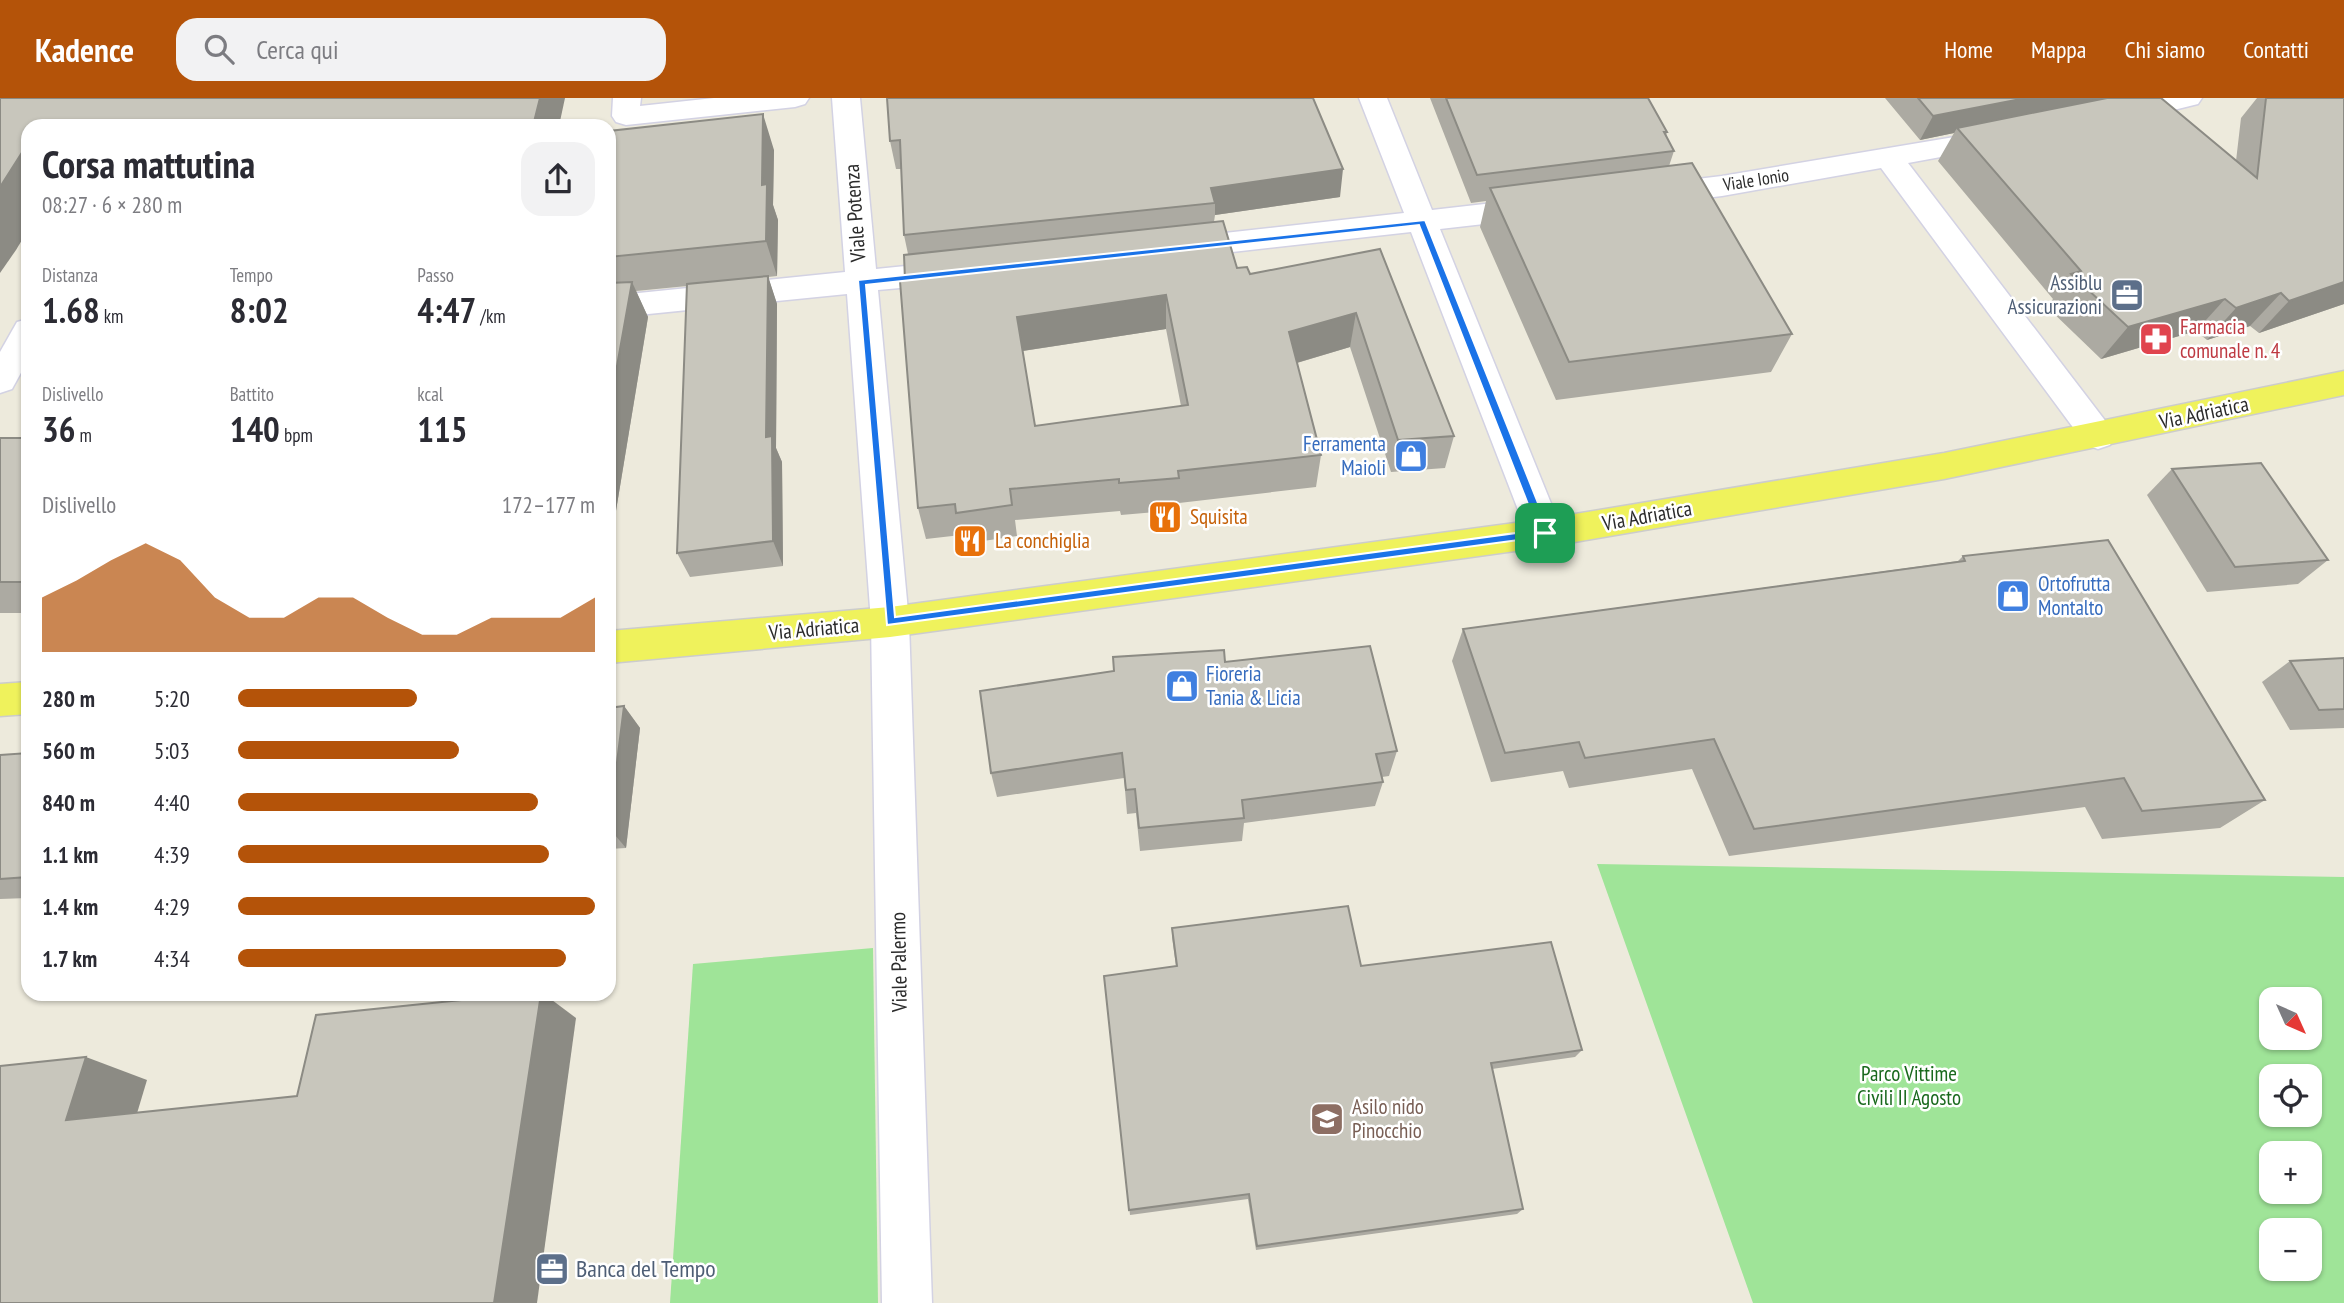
<!DOCTYPE html>
<html lang="it">
<head>
<meta charset="utf-8">
<style>
  body { margin:0; font-family:"PT Sans Narrow",sans-serif; background:#f2f2f3; color:#2b2b33; height:100vh; display:flex; flex-direction:column; font-size:26px; white-space:nowrap }
  * { box-sizing:border-box; margin:0 }
  p { font-size:23px; color:#7c7c81 }
  .icon { flex:none; width:38px; height:38px; fill:none; stroke:currentColor; stroke-width:2; stroke-linecap:round; stroke-linejoin:round }
  .map { position:relative; flex:1; overflow:hidden }
  .drawer { position:absolute; left:21px; top:21px; width:595px; height:882px; display:flex; flex-direction:column; background:#fff; border-radius:21px; box-shadow:0 2px 5px #0004 }
  .drawer>* { flex:none }
  .needle { width:46px; rotate:135deg }
  .tools { position:absolute; left:2259px; top:889px; display:grid; gap:14px }
  .tools a { display:grid; place-items:center; width:63px; height:63px; border-radius:14px; background:#fff; box-shadow:0 2px 5px #0004; font-size:35px }
  .pin { position:absolute; display:grid; place-items:center; width:60px; height:60px; color:#fff; margin:-30px; border-radius:14px; box-shadow:0 4px 10px #0006 }
  .round { display:grid; place-items:center; flex:none; width:74px; height:74px; border-radius:21px; background:#f2f2f3 }
  .summary { display:flex; align-items:center; justify-content:space-between; height:119px; padding:0 21px }
  h1 { font-size:38px; font-weight:700; line-height:52px }
  .figures { display:grid; grid-template-columns:repeat(3,1fr); gap:10px; height:119px; padding:7px 21px }
  .figures div { display:grid; align-content:center }
  .figures b { font-size:35px; font-weight:700 }
  .figures small { font-size:19px; font-weight:400 }
  .figures p { font-size:19px }
  .chart { height:196px; padding:14px 21px }
  .chart p { display:flex; justify-content:space-between }
  .chart svg { width:100%; height:126px; margin-top:7px; fill:#b45309; opacity:.7 }
  ul { padding:0 21px; list-style:none; font-size:23px }
  li { display:grid; grid-template-columns:112px 84px 1fr; align-items:center; height:52px }
  li i { height:18px; border-radius:9px; background:#b45309 }
  header { display:flex; align-items:center; gap:42px; box-sizing:border-box; height:98px; padding:0 35px; background:#b45309; color:#fff }
  header strong { font-size:33px }
  nav { display:flex; gap:38px; margin-inline-start:auto; font-size:24px }
  .search { width:490px; height:63px; background:#f2f2f3; display:flex; align-items:center; gap:18px; box-sizing:border-box; padding:0 24px; border-radius:21px; color:#7c7c81; font-size:26px }
  .map>svg:first-child { display:block }
  .green { fill:#9fe498; fill-rule:evenodd }
  .lines { fill:none; stroke-linecap:round; stroke-linejoin:round }
  .minor-casing { stroke:#d3d2e3; stroke-width:3 }
  .major-casing { stroke:#ccc; stroke-width:3 }
  .minor { fill:#fff; fill-rule:evenodd }
  .major { fill:#eff25c; fill-rule:evenodd }
  .wall { fill:#acaaa2; fill-rule:evenodd }
  .shaded-wall { fill:#8c8b84 }
  .building { fill:#c8c6bc; stroke:#8c8b84; stroke-width:2; fill-rule:evenodd }
  .route { fill:#1a73e8; stroke:#fff; stroke-width:2; fill-rule:evenodd }
  .labels { text-anchor:middle; stroke-width:5; stroke-linejoin:round; paint-order:stroke }
  .far-street-label { font-size:18px; fill:#2b2b2b; stroke:#fff }
  .street-label { font-size:21px; fill:#2b2b2b; stroke:#fff }
  .service-label { font-size:21px; fill:#4e5e75; stroke:#fff; text-anchor:end }
  .health-label { font-size:21px; fill:#be3a42; stroke:#fff; text-anchor:start }
  .shop-label { font-size:21px; fill:#366cbe; stroke:#fff; text-anchor:start }
  .food-label { font-size:21px; fill:#c56008; stroke:#fff; text-anchor:start }
  .park-label { font-size:21px; fill:#19691d; stroke:#fff }
  .education-label { font-size:21px; fill:#785e54; stroke:#fff; text-anchor:start }
  .near-service-label { font-size:24px; fill:#4e5e75; stroke:#fff; text-anchor:start }
</style>
</head>
<body>
<header>
<strong>Kadence</strong>
<div class="search"><svg class="icon" aria-label="search" viewBox="0 0 24 24"><circle cx="10" cy="10" r="6"/><path d="M15 15l6 6"/></svg>Cerca qui</div>
<nav><a>Home</a><a>Mappa</a><a>Chi siamo</a><a>Contatti</a></nav>
</header>
<div class="map">
<svg width="2344" height="1205" viewBox="0 0 2344 1205">
  <rect width="100%" height="100%" fill="#edeadc"/>
  <g class="green">
    <path d="M1597 766 2344 779V1205H1753ZM2272 901H2310V940H2272ZM2272 978H2310V1017H2272ZM2272 1055H2310V1094H2272ZM2272 1132H2310V1171H2272Z"/>
    <path d="M873 850 878 1205H670L693 866Z"/>
  </g>
  <g class="lines">
    <g class="minor-casing">
      <g id="minor">
        <path d="M613 0H641L640 8 714 0H809L805 6 795 9 626 27 616 24 612 18Z"/>
        <path d="M832 0H860L876 171 955 163 966 167 970 174 966 181 955 185 878 192 909 524 932 1205H882L871 524 847 196 609 220V198L845 174Z"/>
        <path d="M1359 0H1387L1432 112 1536 100 1546 103 1551 110 1546 117 1536 120 1440 131 1563 435 1558 445 1545 449 1532 445 1527 435 1411 134 1179 160 1168 157 1164 150 1168 143 1179 140 1404 115Z"/>
        <path d="M2152 0H2202L2198 6 2117 26 2107 23 2103 17 2107 11Z"/>
        <path d="M1996 32 2006 35 2010 41 2006 47 1908 65 2110 329 2115 338 2110 347 2098 351 2086 347 1881 70 1722 98 1655 106 1645 103 1640 96 1645 89 1655 86 1722 78Z"/>
        <path d="M28 221V262L12 291 0 295V254L17 224Z"/>
      </g>
    </g>
    <g class="major-casing">
      <g id="major">
        <path d="M2344 273V297L1944 381 1545 449 890 539 609 565V533L890 509 1545 421 1944 355Z"/>
        <path d="M28 584V616L0 618V586Z"/>
      </g>
    </g>
    <use href="#minor" class="minor"/>
    <use href="#major" class="major"/>
  </g>
  <g class="wall">
    <path d="M887 0 1340 99 1215 117 1214 124 1237 170 1250 176 1380 151 1454 338 1445 370 1391 374 1350 249 1297 265 1321 357 1316 389 1179 405V412L1121 417 1120 413 1015 422 1017 438 963 446 961 437 926 441 918 410 905 182 908 156 904 137 902 71H896L890 43ZM1166 231 1181 308 1035 328 1023 253Z"/>
    <path d="M1430 0H1648L1667 34 1666 38 1674 53 1669 68 1792 236 1771 274 1556 302 1480 129 1486 103 1471 105Z"/>
    <path d="M1885 0H2161L2236 63 2241 20 2257 0H2344V206L2259 235 2250 228 2207 242 2196 233 2101 261 2047 209 2053 201 1938 63 1954 35 1920 42Z"/>
    <path d="M609 33 774 52 773 107 778 122 777 178 768 179 777 206 776 350 782 364 783 468 690 479 677 455 687 188 636 193 648 219 609 455Z"/>
    <rect x="0" y="340" width="28" height="175"/>
    <path d="M2172 371 2328 462 2298 486 2207 494 2147 397Z"/>
    <path d="M1963 458 2265 702 2220 730 2102 741 2085 709 1729 758 1692 671 1569 690 1563 673 1491 684 1452 563 1463 531 1958 463Z"/>
    <path d="M2344 560V630L2290 632 2262 584 2290 563Z"/>
    <path d="M1225 564 1397 653 1389 678 1382 679 1383 684 1375 708 1244 725 1242 743 1140 753 1136 715 1127 716 1124 680 997 699 991 675Z"/>
    <path d="M624 608 640 630 626 750 609 751V610Z"/>
    <path d="M28 655V800L0 801V657Z"/>
    <path d="M1172 830 1361 868 1582 952 1575 959 1492 971 1523 1111 1517 1116 1256 1152 1248 1101 1130 1117 1104 878 1176 868 1172 839Z"/>
  </g>
  <g class="shaded-wall">
    <path d="M540 0H565L559 28H533Z"/>
    <path d="M2026 0H2109L1957 30 1954 35 1920 42 1933 18Z"/>
    <path d="M763 16 774 52 773 107 778 122 777 178 766 143 762 87Z"/>
    <path d="M28 45V132L16 152 0 175V89Z"/>
    <path d="M1343 71 1340 99 1215 117V105L1211 90Z"/>
    <path d="M768 178 777 206 776 350 782 364 783 468 773 443 766 339Z"/>
    <path d="M632 184 648 219 609 455V313Z"/>
    <path d="M2344 184V206L2259 235 2289 203Z"/>
    <path d="M2281 195 2250 228 2207 242 2236 210Z"/>
    <path d="M1166 197V231L1022 253 1017 219Z"/>
    <path d="M2225 201 2196 233 2101 261 2128 229Z"/>
    <path d="M1356 215 1350 249 1286 268 1289 234Z"/>
    <path d="M624 608 640 630 626 750 609 730Z"/>
    <path d="M541 896H544L576 920 537 1205H494Z"/>
    <path d="M86 959 147 982 129 1042 66 1022Z"/>
  </g>
  <g class="building">
    <path d="M0 0H540L533 28H28V45L0 89Z"/>
    <path d="M887 0H1313L1343 71 1211 90 1215 105 904 137 900 42 890 43Z"/>
    <path d="M1446 0H1648L1667 34H1664L1674 53 1477 77Z"/>
    <path d="M1918 0H2026L1933 18Z"/>
    <path d="M2107 0H2161L2257 80 2266 0H2344V184L2289 203 2281 195 2236 210 2225 201 2128 229 2071 176 2081 173 1957 30Z"/>
    <path d="M763 16 762 87 767 86 766 143 609 159V33Z"/>
    <path d="M1692 65 1792 236 1569 264 1490 90Z"/>
    <path d="M1223 123 1237 170 1247 169 1250 176 1380 151 1454 338 1398 342 1356 215 1289 234 1321 357 1178 373 1179 380 1119 385V381L1010 391 1012 407 956 415 955 406 918 410 900 183 905 182 904 157ZM1166 197 1188 307 1035 328 1017 219Z"/>
    <path d="M768 178 766 339 772 338 773 443 677 455 687 186Z"/>
    <path d="M632 184 609 313V185Z"/>
    <rect x="0" y="340" width="28" height="144"/>
    <path d="M2261 365 2328 462 2235 469 2172 371Z"/>
    <path d="M2108 442 2265 702 2142 713 2124 680 1754 731 1714 641 1585 660 1579 644 1505 655 1463 531 1965 463 1963 458Z"/>
    <path d="M1370 548 1397 653 1376 656 1383 684 1242 702 1244 720 1139 730 1135 691 1126 692 1122 655 991 675 980 593 1114 573 1113 559 1224 552 1225 564Z"/>
    <path d="M2344 560V611L2319 612 2290 563Z"/>
    <path d="M624 608 609 729V610Z"/>
    <path d="M28 655V779L0 781V657Z"/>
    <path d="M1348 808 1361 868 1551 844 1582 952 1491 965 1523 1111 1257 1148 1249 1096 1129 1112 1104 878 1177 868 1172 830Z"/>
    <path d="M520 896H541L494 1205H0V968L86 959 66 1022 297 998 316 917Z"/>
  </g>
  <path class="route" d="M1425 122 1550 435 1549 438 887 527 858 182ZM1419 127 1538 432 895 519 866 187Z"/>
  <defs>
    <g id="office-square" transform="scale(1.75)"><rect x="-9" y="-9" width="18" height="18" rx="4" fill="#5c6f8a" stroke="#fff"/><path d="M-6-3h4V-5.5h4V-3h4V5H-6ZM-1-4.5V-3h2v-1.5ZM-6 0V1H6V0Z" fill="#fff"/></g>
    <g id="pharmacy-square" transform="scale(1.75)"><rect x="-9" y="-9" width="18" height="18" rx="4" fill="#e0444e" stroke="#fff"/><path d="M-2-6h4v4h4v4h-4v4h-4v-4h-4v-4h4Z" fill="#fff"/></g>
    <g id="shop-square" transform="scale(1.75)"><rect x="-9" y="-9" width="18" height="18" rx="4" fill="#3f7fe0" stroke="#fff"/><path d="M-5-2.5h2.3a2.7 3.5 0 0 1 5.4 0H5L5.5 6h-11ZM-1.5-2.5h3a1.5 2.3 0 0 0-3 0Z" fill="#fff"/></g>
    <g id="restaurant-square" transform="scale(1.75)"><rect x="-9" y="-9" width="18" height="18" rx="4" fill="#e8710a" stroke="#fff"/><path d="M-5-6h1v4h1v-4h1v4h1v-4h1v5L-1.5 .5V6h-2V.5L-5-1ZM5-6V6H3V1.5H1.5Q1.5-4 5-6Z" fill="#fff"/></g>
    <g id="school-square" transform="scale(1.75)"><rect x="-9" y="-9" width="18" height="18" rx="4" fill="#8d6e63" stroke="#fff"/><path d="M0-5L7-2L0 1L-7-2ZM-4 1L0 2.5L4 1V4Q0 6-4 4Z" fill="#fff"/></g>
  </defs>
  <g fill-rule="evenodd">
    <use href="#office-square" x="2127" y="197"/>
    <use href="#pharmacy-square" x="2156" y="241"/>
    <use href="#shop-square" x="1411" y="358"/>
    <use href="#restaurant-square" x="1165" y="419"/>
    <use href="#restaurant-square" x="970" y="443"/>
    <use href="#shop-square" x="2013" y="498"/>
    <use href="#shop-square" x="1182" y="588"/>
    <use href="#school-square" x="1327" y="1021"/>
    <use href="#office-square" x="552" y="1171"/>
  </g>
  <g class="labels">
    <g class="far-street-label">
      <text transform="translate(1756 82) rotate(-9)" y="6">Viale Ionio</text>
    </g>
    <g class="street-label">
      <text transform="translate(855 115) rotate(-94)" y="7">Viale Potenza</text>
      <text transform="translate(2204 315) rotate(-12)" y="7">Via Adriatica</text>
      <text transform="translate(1647 418) rotate(-10)" y="7">Via Adriatica</text>
      <text transform="translate(814 531) rotate(-5)" y="7">Via Adriatica</text>
      <text transform="translate(899 864) rotate(-91)" y="7">Viale Palermo</text>
    </g>
    <g class="service-label">
      <text x="2102" y="192">Assiblu<tspan x="2102" dy="24">Assicurazioni</tspan></text>
    </g>
    <g class="health-label">
      <text x="2180" y="236">Farmacia<tspan x="2180" dy="24">comunale n. 4</tspan></text>
    </g>
    <g class="shop-label">
      <text x="1386" y="353" text-anchor="end">Ferramenta<tspan x="1386" dy="24">Maioli</tspan></text>
      <text x="2038" y="493">Ortofrutta<tspan x="2038" dy="24">Montalto</tspan></text>
      <text x="1206" y="583">Fioreria<tspan x="1206" dy="24">Tania &amp; Licia</tspan></text>
    </g>
    <g class="food-label">
      <text x="1190" y="426">Squisita</text>
      <text x="995" y="450">La conchiglia</text>
    </g>
    <g class="park-label">
      <text x="1909" y="983">Parco Vittime<tspan x="1909" dy="24">Civili II Agosto</tspan></text>
    </g>
    <g class="education-label">
      <text x="1352" y="1016">Asilo nido<tspan x="1352" dy="24">Pinocchio</tspan></text>
    </g>
    <g class="near-service-label">
      <text x="576" y="1179">Banca del Tempo</text>
    </g>
  </g>
</svg>
<div class="tools">
<a><svg class="needle" viewBox="-14 -14 28 28"><path d="M0-13l5 13h-10z" fill="#e53935"/><path d="M0 13l5-13h-10z" fill="#7c7c81"/></svg></a>
<a><svg class="icon" aria-label="locate" viewBox="0 0 24 24"><circle cx="12" cy="12" r="6"/><path d="M12 2v4M12 18v4M2 12h4M18 12h4"/></svg></a>
<a>+</a>
<a>−</a>
</div>
<div class="pin" style="left:1545px;top:435px;background:#1e9e55"><svg class="icon" aria-label="arrive" viewBox="0 0 24 24"><path d="M6 21V4h12l-3 4 3 4H6"/></svg></div>
<section class="drawer">
<div class="summary"><div><h1>Corsa mattutina</h1><p>08:27 · 6 × 280 m</p></div><a class="round"><svg class="icon" aria-label="share" viewBox="0 0 24 24"><path d="M12 15V3M7 8l5-5 5 5M5 13v7h14v-7"/></svg></a></div>
<div class="figures">
<div><p>Distanza</p><b>1.68<small> km</small></b></div>
<div><p>Tempo</p><b>8:02</b></div>
<div><p>Passo</p><b>4:47<small> /km</small></b></div>
</div>
<div class="figures">
<div><p>Dislivello</p><b>36<small> m</small></b></div>
<div><p>Battito</p><b>140<small> bpm</small></b></div>
<div><p>kcal</p><b>115</b></div>
</div>
<div class="chart"><p><span>Dislivello</span>172–177 m</p>
<svg viewBox="0 0 160 44" preserveAspectRatio="none"><path d="M0 44V25L10 19L20 12L30 6L40 12L50 25L60 32L70 32L80 25L90 25L100 32L110 38L120 38L130 32L140 32L150 32L160 25V44z"/></svg>
</div>
<ul>
<li><b>280 m</b>5:20<i style="width:50%"></i></li>
<li><b>560 m</b>5:03<i style="width:62%"></i></li>
<li><b>840 m</b>4:40<i style="width:84%"></i></li>
<li><b>1.1 km</b>4:39<i style="width:87%"></i></li>
<li><b>1.4 km</b>4:29<i style="width:100%"></i></li>
<li><b>1.7 km</b>4:34<i style="width:92%"></i></li>
</ul>
</section>
</div>
</body>
</html>
